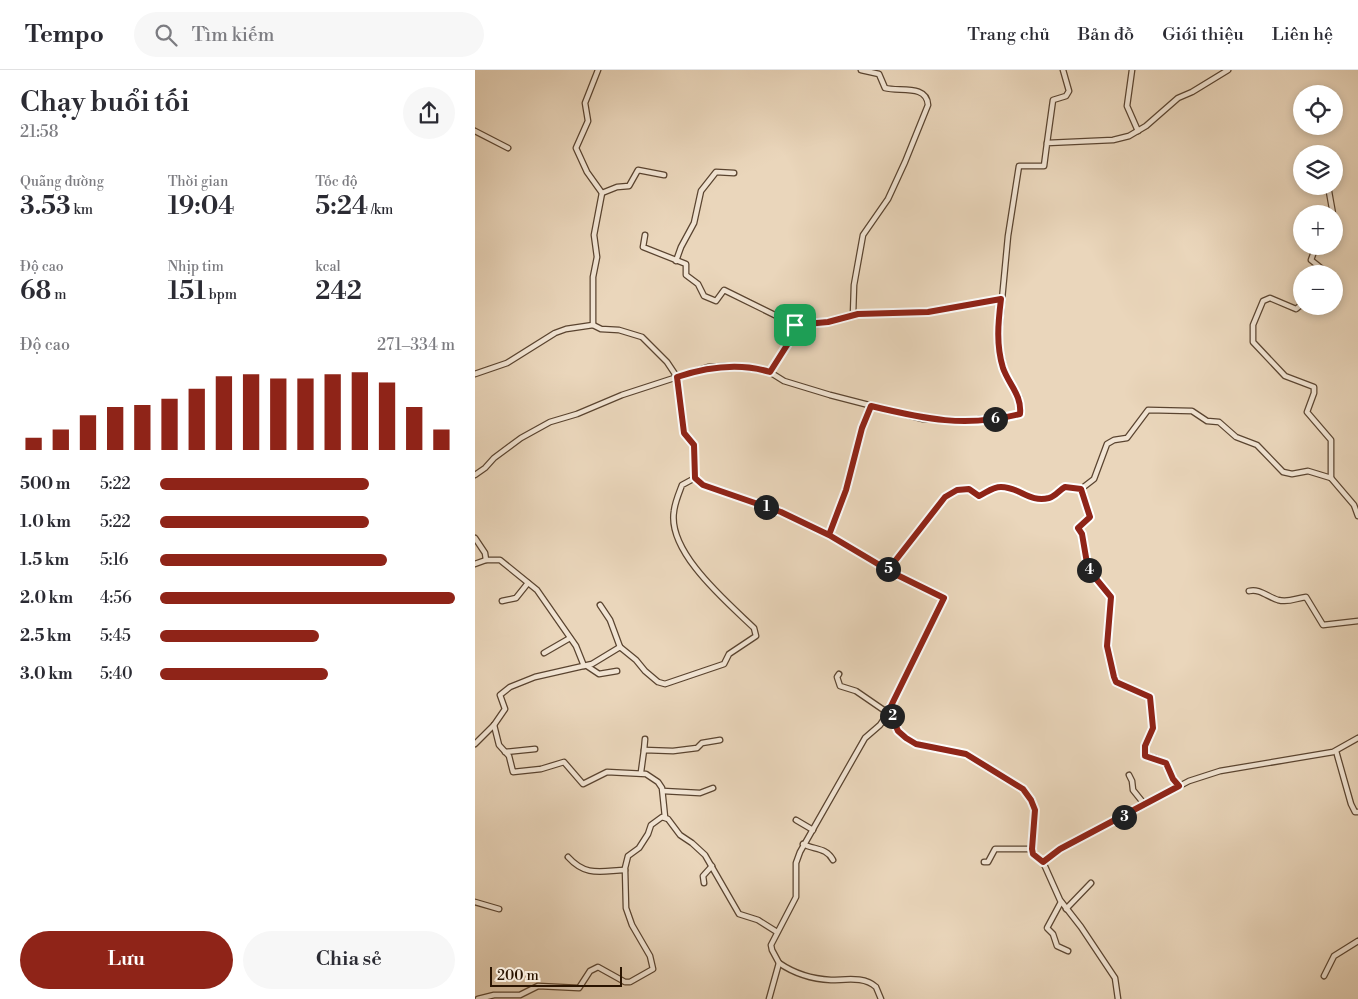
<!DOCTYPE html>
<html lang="vi">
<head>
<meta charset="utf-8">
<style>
  body { margin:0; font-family:"Libre Bodoni",serif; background:#f7f7f7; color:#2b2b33; height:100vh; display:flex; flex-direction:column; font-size:19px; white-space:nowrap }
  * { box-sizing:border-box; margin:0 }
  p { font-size:16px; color:#7c7c81 }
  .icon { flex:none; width:28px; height:28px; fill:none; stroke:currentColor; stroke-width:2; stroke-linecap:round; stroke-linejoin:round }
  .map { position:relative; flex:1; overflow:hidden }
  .sheet { display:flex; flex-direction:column; background:#fff; width:475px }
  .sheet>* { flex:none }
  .controls { position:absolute; left:818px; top:15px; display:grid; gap:10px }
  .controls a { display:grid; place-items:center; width:50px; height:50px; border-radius:50%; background:#fff; box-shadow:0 2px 8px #0003; font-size:25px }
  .scale { position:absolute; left:15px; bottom:12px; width:132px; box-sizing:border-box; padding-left:5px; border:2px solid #2a1401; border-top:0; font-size:14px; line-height:18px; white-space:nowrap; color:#2a1401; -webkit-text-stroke:4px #f1e4d3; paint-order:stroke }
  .pin { position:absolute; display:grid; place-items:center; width:42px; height:42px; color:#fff; margin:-21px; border-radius:10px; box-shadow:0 2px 8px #0006 }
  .km { position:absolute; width:25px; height:25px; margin:-12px; border-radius:50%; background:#222; color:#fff; font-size:14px; line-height:25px; text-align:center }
  .round { display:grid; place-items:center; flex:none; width:52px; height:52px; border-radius:26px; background:#f7f7f7 }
  .head { display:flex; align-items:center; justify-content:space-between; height:85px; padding:0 20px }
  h1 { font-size:28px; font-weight:600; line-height:38px }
  .figures { display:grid; grid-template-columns:repeat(3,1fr); gap:8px; height:85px; padding:5px 20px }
  .figures div { display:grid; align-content:center }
  .figures b { font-size:25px; font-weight:600 }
  .figures small { font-size:14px; font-weight:400 }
  .figures p { font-size:14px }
  .chart { height:140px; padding:10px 20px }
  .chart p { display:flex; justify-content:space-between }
  .chart svg { width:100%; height:90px; margin-top:5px; stroke:#8f2418; stroke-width:6 }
  .button { display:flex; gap:10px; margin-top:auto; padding:10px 20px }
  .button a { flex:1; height:58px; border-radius:30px; background:#8f2418; color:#fff; font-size:20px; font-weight:600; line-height:58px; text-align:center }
  .button a+a { background:#f7f7f7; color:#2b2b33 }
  ul { padding:0 20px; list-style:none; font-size:16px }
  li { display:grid; grid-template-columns:80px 60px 1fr; align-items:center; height:38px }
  li i { height:12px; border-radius:6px; background:#8f2418 }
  header { display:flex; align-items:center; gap:30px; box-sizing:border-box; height:70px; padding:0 25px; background:#fff; border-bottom:1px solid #e1e1e2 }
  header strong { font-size:24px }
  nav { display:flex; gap:28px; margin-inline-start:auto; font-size:18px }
  .search { width:350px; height:45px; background:#f7f7f7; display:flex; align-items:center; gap:12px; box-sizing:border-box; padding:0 18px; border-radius:28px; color:#7c7c81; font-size:19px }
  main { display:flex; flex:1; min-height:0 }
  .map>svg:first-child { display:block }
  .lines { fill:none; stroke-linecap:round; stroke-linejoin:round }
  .minor-casing { stroke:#5a4430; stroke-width:7 }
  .minor { stroke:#f1e4d3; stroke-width:4.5 }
  .route-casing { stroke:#fff; stroke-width:10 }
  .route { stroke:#8f2418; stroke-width:6 }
</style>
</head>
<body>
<header>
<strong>Tempo</strong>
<div class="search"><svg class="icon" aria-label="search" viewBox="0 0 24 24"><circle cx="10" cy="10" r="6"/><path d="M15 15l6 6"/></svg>Tìm kiếm</div>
<nav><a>Trang chủ</a><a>Bản đồ</a><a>Giới thiệu</a><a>Liên hệ</a></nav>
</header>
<main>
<section class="sheet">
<div class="head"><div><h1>Chạy buổi tối</h1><p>21:58</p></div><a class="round"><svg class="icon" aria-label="share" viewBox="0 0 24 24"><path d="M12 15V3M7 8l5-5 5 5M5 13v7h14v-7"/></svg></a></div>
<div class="figures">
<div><p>Quãng đường</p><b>3.53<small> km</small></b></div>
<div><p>Thời gian</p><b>19:04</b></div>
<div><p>Tốc độ</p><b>5:24<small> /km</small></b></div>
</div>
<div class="figures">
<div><p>Độ cao</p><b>68<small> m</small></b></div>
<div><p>Nhịp tim</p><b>151<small> bpm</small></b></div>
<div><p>kcal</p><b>242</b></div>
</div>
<div class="chart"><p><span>Độ cao</span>271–334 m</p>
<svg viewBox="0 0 160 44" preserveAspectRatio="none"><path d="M5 44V38M15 44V34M25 44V27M35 44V23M45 44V22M55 44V19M65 44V14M75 44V8M85 44V7M95 44V9M105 44V9M115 44V7M125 44V6M135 44V11M145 44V23M155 44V34"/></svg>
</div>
<ul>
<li><b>500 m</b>5:22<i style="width:71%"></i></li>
<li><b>1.0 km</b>5:22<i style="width:71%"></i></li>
<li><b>1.5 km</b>5:16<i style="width:77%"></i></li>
<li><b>2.0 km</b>4:56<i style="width:100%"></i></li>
<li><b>2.5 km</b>5:45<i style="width:54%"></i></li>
<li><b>3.0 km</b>5:40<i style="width:57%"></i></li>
</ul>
<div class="button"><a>Lưu</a><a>Chia sẻ</a></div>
</section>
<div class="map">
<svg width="883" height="929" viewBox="0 0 883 929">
  <rect width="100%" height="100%" fill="#ead6bb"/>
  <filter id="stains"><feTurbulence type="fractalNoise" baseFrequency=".004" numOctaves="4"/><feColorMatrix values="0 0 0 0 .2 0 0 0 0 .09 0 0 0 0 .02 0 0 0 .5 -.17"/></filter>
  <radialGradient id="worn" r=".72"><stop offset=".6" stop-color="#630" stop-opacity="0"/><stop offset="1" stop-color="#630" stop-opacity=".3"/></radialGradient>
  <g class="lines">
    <g class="minor-casing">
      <g id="minor">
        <path d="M657 0 652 36 663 61"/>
        <path d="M0 61 33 78"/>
        <path d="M572 73 578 30 591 26 594 21 588 0"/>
        <path d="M853 116 858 144"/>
        <path d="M127 123 142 117 154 116 163 100 189 105"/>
        <path d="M170 165 168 177 211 194V205L223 214 229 226 241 231 249 220 320 255 353 252 383 244 453 242 526 229"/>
        <path d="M841 176 836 190 846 198 849 204"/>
        <path d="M201 191 206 177 219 153 226 121 241 102 259 103"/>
        <path d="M826 235 821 239 795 228 788 231 778 255V272L810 306 839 317V323L832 342 856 370V408L879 435 883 446"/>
        <path d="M378 245 379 215 388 165 413 129 430 92 453 35C452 14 424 22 410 18L404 4 386 0"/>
        <path d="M118 255V207L122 187 119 165 127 123 112 102 101 78 113 51 110 33 123 0"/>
        <path d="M295 302 314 272 320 255"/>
        <path d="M0 304 32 293 80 263 91 259 118 255 126 259 144 260 167 267 192 292 202 307 209 363 219 375 220 408 224 413 306 442 354 465 418 503 469 528 415 640 423 661 431 668 441 673 491 684 548 719 556 730 560 740 557 779 559 784 568 792"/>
        <path d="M0 405 10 398 19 388 46 368 75 352 102 344 147 325 233 297 250 296 293 301 309 311 355 325 448 349 490 351 545 344 544 327 530 303 523 272 533 166 544 96H569L572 73 638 70 654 66 671 56 703 28 717 22 753 0"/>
        <path d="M606 419 615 447 603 458 607 464 613 499 636 527 632 576 639 607 641 612 675 627 678 658 670 676V686C696 689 690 700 704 716"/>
        <path d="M354 465 371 421 387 358 396 336"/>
        <path d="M0 468 10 483 11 490"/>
        <path d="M0 494 11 490H25L62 520 101 576 109 596"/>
        <path d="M413 500 470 427 482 420 494 419 504 426C511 423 517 417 526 417 545 417 554 433 574 428 581 426 584 420 590 417L606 419 619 409 632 374 639 370 652 368 673 340 717 341 732 351 744 352 761 367 782 375 808 402 817 404 833 401 856 408"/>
        <path d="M774 521C784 518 793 527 803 530 814 533 821 528 831 527L848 555 883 551"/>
        <path d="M27 531 41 528 53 513"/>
        <path d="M125 535 135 550 145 577"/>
        <path d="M69 583 95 568"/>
        <path d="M112 596 124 604 142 601"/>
        <path d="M364 604 362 607 365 616 381 621 413 643"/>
        <path d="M19 655 24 675 34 686 38 702 66 699 89 692 108 714 132 702 171 704 183 712 187 718 190 747"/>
        <path d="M0 674 19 655 30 639 25 625 35 617 60 607 117 594 145 577 161 590 170 601 183 612 190 614 249 594 254 584 281 566 279 558C252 532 192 482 199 441 200 432 204 423 207 415L220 408"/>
        <path d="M169 680 170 669"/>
        <path d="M861 681 876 734 880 742H883"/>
        <path d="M30 682 60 679"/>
        <path d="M166 702 169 680 198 681 222 678 227 673 245 670"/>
        <path d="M654 705 657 711 658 720 670 735"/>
        <path d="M188 721 225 723 238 718"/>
        <path d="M321 750 338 760"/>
        <path d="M328 774C339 780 351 777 358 790"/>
        <path d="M93 787C111 807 126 801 150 800"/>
        <path d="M509 792H513L520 779H557"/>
        <path d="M229 813 228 806 237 796"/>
        <path d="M0 832 24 839"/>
        <path d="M586 832 572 858 578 864 582 876 593 881"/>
        <path d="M591 839 616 813"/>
        <path d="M304 893C320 904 337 909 356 910 371 910 389 906 401 917L406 929"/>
        <path d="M849 906 859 886 883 871"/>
        <path d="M3 929 19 925H45L63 916 104 918 115 901 123 897 150 912H155L178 899 175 886 157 855 151 838 150 798 153 786 164 778 173 764 176 755 187 747 193 749 205 765 217 773 230 785 264 844 283 850 302 862"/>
        <path d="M294 929 304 893 297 880 296 875 321 827V793L325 782 390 668 405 655 415 640"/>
        <path d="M643 929 640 908 606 857 585 830 568 792 585 779 714 711 745 701 858 682 883 668"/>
      </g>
    </g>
    <use href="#minor" class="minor"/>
  </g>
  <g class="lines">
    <g class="route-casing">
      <path id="route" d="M320 255 314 272 295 302C263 292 232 297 202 307L209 363 219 375 220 408 228 415 306 442 354 465 418 503 469 528 414 640 423 661 431 668 441 674 491 684 548 719 556 730 560 740 557 779 558 784 568 792 585 779 704 716 698 709 691 693 670 686V676L678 658 675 627 641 612 639 607 632 576 636 527 613 499 607 464 603 458 615 447 606 419 590 417C584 420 581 426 574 428 554 433 545 417 526 417 517 417 511 423 504 426L494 419 482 420 470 427 413 500 354 465 371 420 387 358 396 336C450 349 490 358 545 344 547 325 534 315 528 298 521 275 523 253 526 229L453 242 383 244 353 252 320 255"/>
    </g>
    <use href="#route" class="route"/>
  </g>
  <rect width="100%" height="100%" filter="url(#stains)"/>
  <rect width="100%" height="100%" fill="url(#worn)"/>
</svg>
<div class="controls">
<a><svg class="icon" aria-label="locate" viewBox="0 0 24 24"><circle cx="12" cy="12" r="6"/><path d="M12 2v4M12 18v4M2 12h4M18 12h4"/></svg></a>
<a><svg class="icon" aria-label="layers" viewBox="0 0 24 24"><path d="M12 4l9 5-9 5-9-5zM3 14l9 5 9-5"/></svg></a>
<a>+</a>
<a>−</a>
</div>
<div class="scale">200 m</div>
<div class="pin" style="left:320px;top:255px;background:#1e9e55"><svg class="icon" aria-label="arrive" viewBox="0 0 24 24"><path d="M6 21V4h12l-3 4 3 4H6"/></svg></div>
<b class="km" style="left:291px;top:437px">1</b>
<b class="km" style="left:417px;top:646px">2</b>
<b class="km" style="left:649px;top:747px">3</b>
<b class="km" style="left:614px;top:500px">4</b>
<b class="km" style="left:413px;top:499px">5</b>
<b class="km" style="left:520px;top:349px">6</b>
</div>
</main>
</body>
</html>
